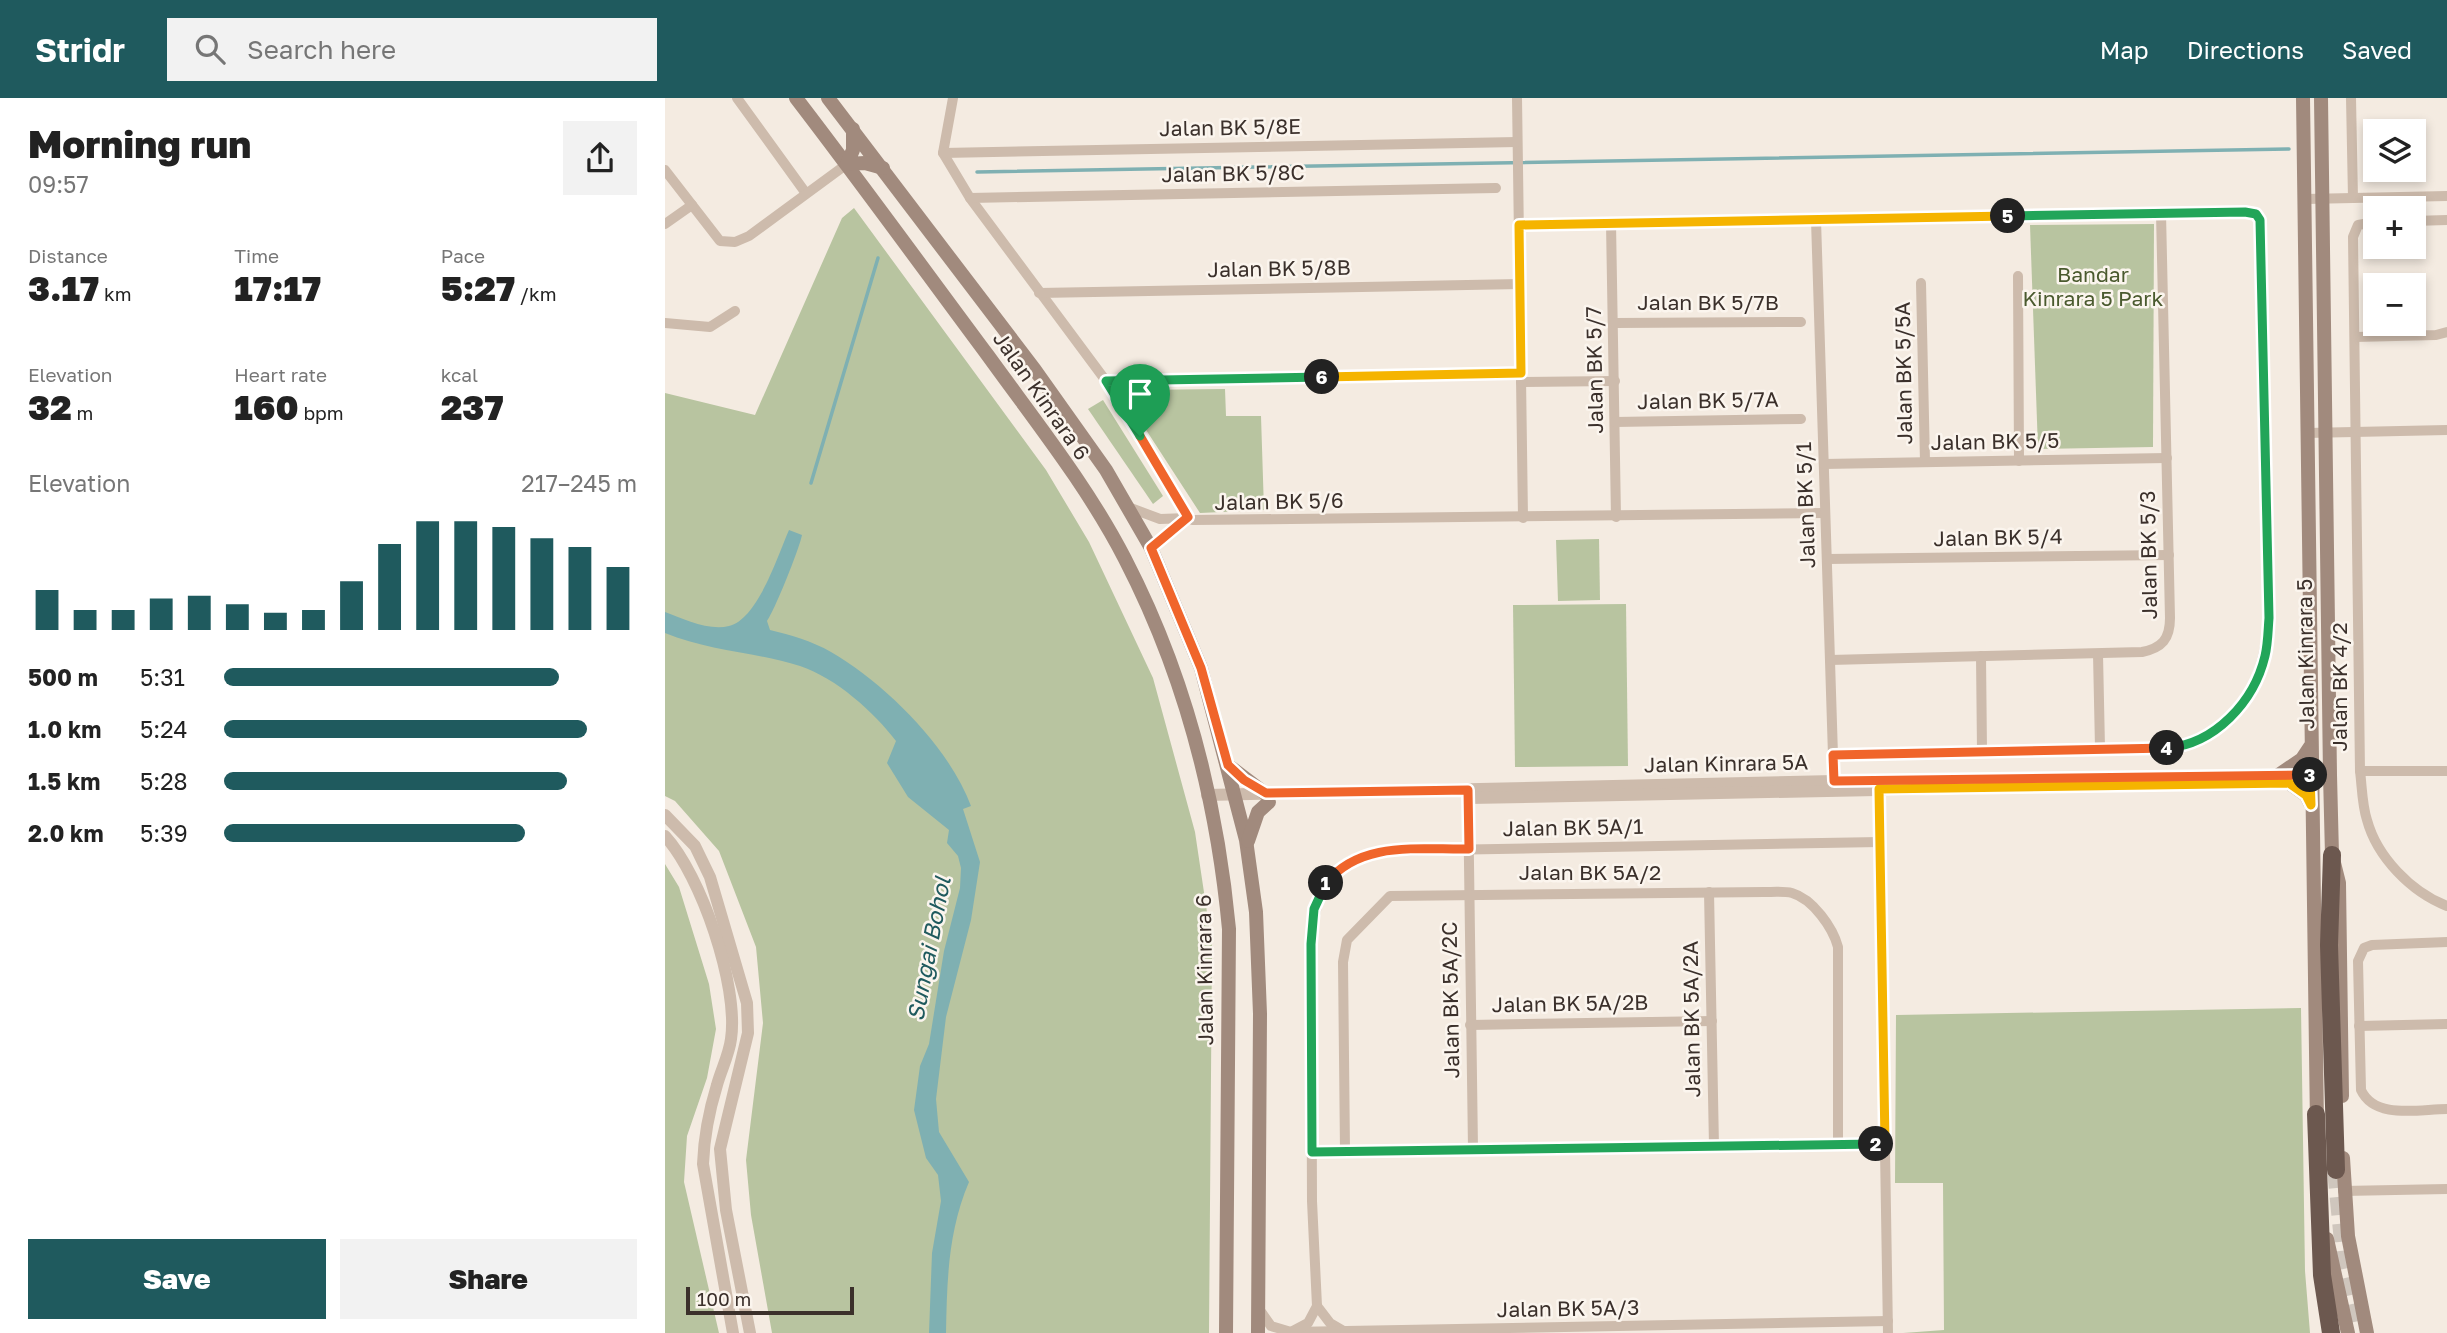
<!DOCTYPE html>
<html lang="en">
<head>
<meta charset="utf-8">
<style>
  body { margin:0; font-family:"Golos Text",sans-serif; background:#f2f2f2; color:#222; height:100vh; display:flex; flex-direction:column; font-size:26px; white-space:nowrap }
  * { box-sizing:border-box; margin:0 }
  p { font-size:23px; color:#767676 }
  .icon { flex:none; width:38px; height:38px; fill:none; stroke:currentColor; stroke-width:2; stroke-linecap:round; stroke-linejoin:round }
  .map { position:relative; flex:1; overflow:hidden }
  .panel { display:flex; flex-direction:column; background:#fff; width:665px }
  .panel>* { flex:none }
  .controls { position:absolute; left:1698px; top:21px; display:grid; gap:14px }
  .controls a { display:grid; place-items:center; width:63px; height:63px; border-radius:0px; background:#fff; box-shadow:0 4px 10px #0003; font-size:35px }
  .scale { position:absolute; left:21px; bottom:18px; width:168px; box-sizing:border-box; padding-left:7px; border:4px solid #3b302b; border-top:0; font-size:19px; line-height:24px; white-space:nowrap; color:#3b302b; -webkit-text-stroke:5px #fbf5ee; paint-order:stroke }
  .pin { position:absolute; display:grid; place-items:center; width:60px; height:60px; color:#fff; margin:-72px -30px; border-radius:50% 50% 50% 0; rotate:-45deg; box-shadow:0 0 7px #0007 }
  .pin .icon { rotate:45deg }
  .km { position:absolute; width:35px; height:35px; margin:-18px; border-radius:50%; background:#222; color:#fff; font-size:19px; line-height:35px; text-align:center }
  .round { display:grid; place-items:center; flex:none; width:74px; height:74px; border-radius:0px; background:#f2f2f2 }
  .head { display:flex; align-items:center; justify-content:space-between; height:119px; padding:0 28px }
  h1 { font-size:38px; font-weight:800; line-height:52px }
  .stats { display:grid; grid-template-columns:repeat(3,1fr); gap:10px; height:119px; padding:7px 28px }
  .stats div { display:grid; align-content:center }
  .stats b { font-size:35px; font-weight:800 }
  .stats small { font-size:19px; font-weight:400 }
  .stats p { font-size:19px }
  .chart { height:196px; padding:14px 28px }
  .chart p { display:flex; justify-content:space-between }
  .chart svg { width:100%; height:126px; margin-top:7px; stroke:#1f5a5e; stroke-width:6 }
  .action { display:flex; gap:14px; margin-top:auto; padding:14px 28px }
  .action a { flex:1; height:80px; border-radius:0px; background:#1f5a5e; color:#fff; font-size:28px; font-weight:800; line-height:80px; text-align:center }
  .action a+a { background:#f2f2f2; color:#222 }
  ul { padding:0 28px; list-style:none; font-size:23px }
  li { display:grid; grid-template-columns:112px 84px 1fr; align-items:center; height:52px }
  li i { height:18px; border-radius:9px; background:#1f5a5e }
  header { display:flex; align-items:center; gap:42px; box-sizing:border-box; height:98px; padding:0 35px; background:#1f5a5e; color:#fff }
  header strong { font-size:33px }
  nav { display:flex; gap:38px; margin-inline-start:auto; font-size:24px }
  .search { width:490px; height:63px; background:#f2f2f2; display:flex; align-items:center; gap:18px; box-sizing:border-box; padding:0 24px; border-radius:0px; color:#767676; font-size:26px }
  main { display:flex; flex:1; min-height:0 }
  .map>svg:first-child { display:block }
  .green { fill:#b8c4a0 }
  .water { fill:#7fb0b2 }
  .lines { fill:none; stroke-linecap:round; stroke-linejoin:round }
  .stream { stroke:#7fb0b2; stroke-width:3.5 }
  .trunk-tunnel { stroke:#cfc6bd; stroke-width:18; stroke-dasharray:18 9; stroke-linecap:butt }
  .minor { stroke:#cdbbac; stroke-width:10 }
  .tertiary { stroke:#cdbbac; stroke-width:12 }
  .secondary { stroke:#a18a7d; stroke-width:14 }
  .trunk { stroke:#6c584f; stroke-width:18 }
  .split-1-casing { stroke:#fff; stroke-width:14 }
  .split-2-casing { stroke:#fff; stroke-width:14 }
  .split-3-casing { stroke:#fff; stroke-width:14 }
  .split-4-casing { stroke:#fff; stroke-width:14 }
  .split-5-casing { stroke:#fff; stroke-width:14 }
  .split-6-casing { stroke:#fff; stroke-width:14 }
  .split-7-casing { stroke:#fff; stroke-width:14 }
  .split-1 { stroke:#f0652b; stroke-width:9 }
  .split-2 { stroke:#22a559; stroke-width:9 }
  .split-3 { stroke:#f5b400; stroke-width:9 }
  .split-4 { stroke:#f0652b; stroke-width:9 }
  .split-5 { stroke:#22a559; stroke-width:9 }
  .split-6 { stroke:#f5b400; stroke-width:9 }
  .split-7 { stroke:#22a559; stroke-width:9 }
  .labels { text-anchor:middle; stroke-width:5; stroke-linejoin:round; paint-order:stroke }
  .street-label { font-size:21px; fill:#3b302b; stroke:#fbf5ee }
  .park-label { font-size:21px; fill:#4a5a2e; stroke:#fbf5ee }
  .water-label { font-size:23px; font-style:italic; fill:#1f5a5e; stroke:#fbf5ee }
</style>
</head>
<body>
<header>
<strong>Stridr</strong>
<div class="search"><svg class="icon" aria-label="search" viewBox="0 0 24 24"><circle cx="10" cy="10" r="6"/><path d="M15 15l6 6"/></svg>Search here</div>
<nav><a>Map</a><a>Directions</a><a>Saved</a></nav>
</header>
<main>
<section class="panel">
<div class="head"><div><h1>Morning run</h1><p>09:57</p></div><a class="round"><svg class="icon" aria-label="share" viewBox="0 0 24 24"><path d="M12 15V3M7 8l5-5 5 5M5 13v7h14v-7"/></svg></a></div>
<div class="stats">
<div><p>Distance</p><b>3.17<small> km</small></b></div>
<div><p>Time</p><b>17:17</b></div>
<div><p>Pace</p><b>5:27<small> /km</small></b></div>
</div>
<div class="stats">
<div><p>Elevation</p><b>32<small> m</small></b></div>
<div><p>Heart rate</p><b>160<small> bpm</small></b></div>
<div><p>kcal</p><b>237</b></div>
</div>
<div class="chart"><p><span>Elevation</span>217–245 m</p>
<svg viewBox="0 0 160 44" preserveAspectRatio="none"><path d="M5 44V30M15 44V37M25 44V37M35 44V33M45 44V32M55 44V35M65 44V38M75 44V37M85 44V27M95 44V14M105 44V6M115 44V6M125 44V8M135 44V12M145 44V15M155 44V22"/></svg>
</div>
<ul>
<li><b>500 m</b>5:31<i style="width:81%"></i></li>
<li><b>1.0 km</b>5:24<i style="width:88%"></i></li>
<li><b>1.5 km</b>5:28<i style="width:83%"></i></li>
<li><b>2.0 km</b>5:39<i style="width:73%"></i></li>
</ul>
<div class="action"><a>Save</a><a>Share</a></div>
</section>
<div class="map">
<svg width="1782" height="1235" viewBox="0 0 1782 1235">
  <rect width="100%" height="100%" fill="#f4ebe1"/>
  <g class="green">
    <path d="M189 110 381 372 424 444 488 580 530 734 547 848 544 1235H107L86 1117 81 1062 98 925 91 849 54 753 10 703 0 698V295L90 317 177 120Z"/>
    <path d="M1489 126 1488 349 1373 351 1365 127Z"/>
    <path d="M560 291 561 318H596L599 412 535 415 461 301 470 292Z"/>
    <path d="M438 302 498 398 488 406 423 311Z"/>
    <path d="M934 441 935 502 893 503 891 442Z"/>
    <path d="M961 506 963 668 850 669 848 507Z"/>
    <path d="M0 766 14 789 44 886 51 931 42 980 22 1038 19 1084 54 1235H0Z"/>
    <path d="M1636 910 1640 1173 1645 1235H1238L1279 1232 1278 1085H1230L1231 917Z"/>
  </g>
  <path class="water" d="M124 432 137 437C134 452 109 514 102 523L105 532C126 537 147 543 166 554 221 586 284 649 306 708L298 711 315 764 306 822 281 919 271 1001 274 1034 304 1084C283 1133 282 1183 281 1235H264L267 1155 276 1103 273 1077 261 1060 249 1012 255 968 264 946 279 853 295 790 296 770 293 758 282 745 284 732 243 699 222 665 231 643C209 614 171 580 135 568 91 554 43 553 0 535V514C18 521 44 533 64 528 93 521 113 457 124 432Z"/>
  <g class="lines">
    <g class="stream">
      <path d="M312 74 1624 51"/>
      <path d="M146 385 213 160"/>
    </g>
    <path class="trunk-tunnel" d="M1671 1072 1680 1164 1695 1231"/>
    <g class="minor">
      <path d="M72 0 140 94"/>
      <path d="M288 0 278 55 305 100 441 283 523 420 528 422 1160 415"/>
      <path d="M852 0 858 420"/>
      <path d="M1686 0 1688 100"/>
      <path d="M278 55 852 44"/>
      <path d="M0 72 55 143 70 144 84 138 182 66"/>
      <path d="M305 100 831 90"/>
      <path d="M1641 101 1782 98"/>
      <path d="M1151 122 1169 689"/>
      <path d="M1748 123 1782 122"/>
      <path d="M1710 124 1693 127 1688 139 1695 673C1697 688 1697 707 1702 722 1712 759 1746 794 1782 808"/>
      <path d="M946 125 951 419"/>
      <path d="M0 126 27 107"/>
      <path d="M854 127 1580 114 1591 116 1595 122 1604 520C1598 587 1576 634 1505 650L1168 657"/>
      <path d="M1353 178 1354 363"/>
      <path d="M1256 185 1260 364"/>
      <path d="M374 195 855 186"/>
      <path d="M0 225 45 229 70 213"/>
      <path d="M950 225 1136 224"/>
      <path d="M1690 239 1771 237 1782 234"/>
      <path d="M441 283 856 275"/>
      <path d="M856 284 950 283"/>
      <path d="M950 324 1136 321"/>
      <path d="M1642 335 1782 332"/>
      <path d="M1159 366 1502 360"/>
      <path d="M463 409 495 421 523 420"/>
      <path d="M486 450 523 420"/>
      <path d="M1162 461 1504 457"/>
      <path d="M1433 556 1435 650"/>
      <path d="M1316 558 1317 653"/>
      <path d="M1165 562 1477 554C1497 550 1505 541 1505 520L1496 115"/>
      <path d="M1695 673H1782"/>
      <path d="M1214 685 1223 1235"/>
      <path d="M803 694 808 1051"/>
      <path d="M1044 794 1049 1048"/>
      <path d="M1782 844 1707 847 1699 850 1693 863 1696 992C1710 1022 1754 1011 1782 1011"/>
      <path d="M805 927 1047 923"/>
      <path d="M1694 928 1782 926"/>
      <path d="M680 1053 678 864 682 842 725 798 1099 794C1108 794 1119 793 1127 795 1148 801 1168 830 1173 849V1046"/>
      <path d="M647 1054 1220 1045"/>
      <path d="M1678 1093 1782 1091"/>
      <path d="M652 1208 665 1225 677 1232"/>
      <path d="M594 1211 606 1228 626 1234 1223 1223"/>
      <path d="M626 1234 643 1225 652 1208 647 1103 646 846C650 795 663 760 719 753L1215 744"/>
    </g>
    <g class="tertiary">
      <path d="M542 697 1169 683 1665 677"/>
      <path d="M804 700 1311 690"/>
      <path d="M0 717 30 748 45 779 82 905 83 935 55 1051 61 1112 85 1235"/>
      <path d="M0 738C36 777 74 888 66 941 64 957 56 972 52 987 44 1013 39 1039 38 1066L68 1235"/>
    </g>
    <g class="secondary">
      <path d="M131 0C197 86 260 173 324 259 371 324 423 389 460 461 519 575 552 703 564 831L561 1235"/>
      <path d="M163 0 370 272 441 372 486 450 536 570 581 742 591 814 595 916 593 1235"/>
      <path d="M1638 0 1652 1027"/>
      <path d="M1656 0 1665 677 1667 757 1674 785 1677 998"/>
      <path d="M188 31V52L182 66 200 65 218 70"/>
      <path d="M564 668 601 696"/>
      <path d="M1612 678 1637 661 1645 649"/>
      <path d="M1624 685 1641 697 1645 705"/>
      <path d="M583 743 593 714 604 704"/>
      <path d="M1678 1060 1683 1138 1702 1235"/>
      <path d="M1662 1141 1683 1235"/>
    </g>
    <g class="trunk">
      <path d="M1667 757 1664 847 1671 1072"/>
      <path d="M1651 1016 1657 1177 1666 1235"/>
    </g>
  </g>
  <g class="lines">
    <g class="split-1-casing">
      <path id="split-1" d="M475 338 523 419 486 450 536 570 563 667 579 682 601 695 803 692 804 751C754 752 696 742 661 785"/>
    </g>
    <g class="split-2-casing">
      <path id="split-2" d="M661 785 649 811 646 846 647 1054 1211 1046"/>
    </g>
    <g class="split-3-casing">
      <path id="split-3" d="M1211 1046 1220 1045 1214 691 1624 685 1641 697 1646 707 1645 677"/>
    </g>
    <g class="split-4-casing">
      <path id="split-4" d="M1502 650 1168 657 1169 683 1645 677"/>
    </g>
    <g class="split-5-casing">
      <path id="split-5" d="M1343 118 1580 114 1591 116 1595 122 1604 520C1603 532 1603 546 1600 558 1589 604 1550 646 1502 650"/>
    </g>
    <g class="split-6-casing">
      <path id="split-6" d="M657 279 856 275 854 127 1343 118"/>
    </g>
    <g class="split-7-casing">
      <path id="split-7" d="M475 338 441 283 657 279"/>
    </g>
    <use href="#split-1" class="split-1"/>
    <use href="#split-2" class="split-2"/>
    <use href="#split-3" class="split-3"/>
    <use href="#split-4" class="split-4"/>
    <use href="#split-5" class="split-5"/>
    <use href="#split-6" class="split-6"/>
    <use href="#split-7" class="split-7"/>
  </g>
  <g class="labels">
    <g class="street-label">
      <text transform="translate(565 30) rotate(-1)" y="7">Jalan BK 5/8E</text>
      <text transform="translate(568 76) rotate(-1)" y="7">Jalan BK 5/8C</text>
      <text transform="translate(614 171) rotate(-1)" y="7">Jalan BK 5/8B</text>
      <text x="1043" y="212">Jalan BK 5/7B</text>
      <text transform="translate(930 272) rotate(-91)" y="7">Jalan BK 5/7</text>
      <text transform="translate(1239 275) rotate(-91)" y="7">Jalan BK 5/5A</text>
      <text transform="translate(376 298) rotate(55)" y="7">Jalan Kinrara 6</text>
      <text transform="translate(1043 303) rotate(-1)" y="7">Jalan BK 5/7A</text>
      <text transform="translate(1330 344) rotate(-1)" y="7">Jalan BK 5/5</text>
      <text transform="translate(614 404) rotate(-1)" y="7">Jalan BK 5/6</text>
      <text transform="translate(1141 407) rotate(-92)" y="7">Jalan BK 5/1</text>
      <text transform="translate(1333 440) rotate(-1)" y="7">Jalan BK 5/4</text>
      <text transform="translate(1484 457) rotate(-91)" y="7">Jalan BK 5/3</text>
      <text transform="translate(1641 556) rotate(-91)" y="7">Jalan Kinrara 5</text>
      <text transform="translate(1675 589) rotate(-90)" y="7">Jalan BK 4/2</text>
      <text transform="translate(1061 666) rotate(-1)" y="7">Jalan Kinrara 5A</text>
      <text transform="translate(908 730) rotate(-1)" y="7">Jalan BK 5A/1</text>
      <text x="925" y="782">Jalan BK 5A/2</text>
      <text transform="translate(540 872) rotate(-91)" y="7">Jalan Kinrara 6</text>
      <text transform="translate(786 902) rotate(-91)" y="7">Jalan BK 5A/2C</text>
      <text transform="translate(905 906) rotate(-1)" y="7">Jalan BK 5A/2B</text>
      <text transform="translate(1027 921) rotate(-91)" y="7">Jalan BK 5A/2A</text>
      <text transform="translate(903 1211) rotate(-1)" y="7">Jalan BK 5A/3</text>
    </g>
    <g class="park-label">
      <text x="1428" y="184">Bandar<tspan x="1428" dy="24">Kinrara 5 Park</tspan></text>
    </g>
    <g class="water-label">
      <text transform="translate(264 851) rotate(-79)" y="8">Sungai Bohol</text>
    </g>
  </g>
</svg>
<div class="controls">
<a><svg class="icon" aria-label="layers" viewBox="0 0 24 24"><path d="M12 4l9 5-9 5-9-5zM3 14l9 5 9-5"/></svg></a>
<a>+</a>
<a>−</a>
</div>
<div class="scale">100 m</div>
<div class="pin" style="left:475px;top:338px;background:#1e9e55"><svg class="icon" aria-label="arrive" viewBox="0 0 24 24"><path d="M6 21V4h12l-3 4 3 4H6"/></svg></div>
<b class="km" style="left:661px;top:785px">1</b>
<b class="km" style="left:1211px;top:1046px">2</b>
<b class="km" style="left:1645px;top:677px">3</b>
<b class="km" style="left:1502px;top:650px">4</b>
<b class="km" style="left:1343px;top:118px">5</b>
<b class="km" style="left:657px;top:279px">6</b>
</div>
</main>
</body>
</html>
